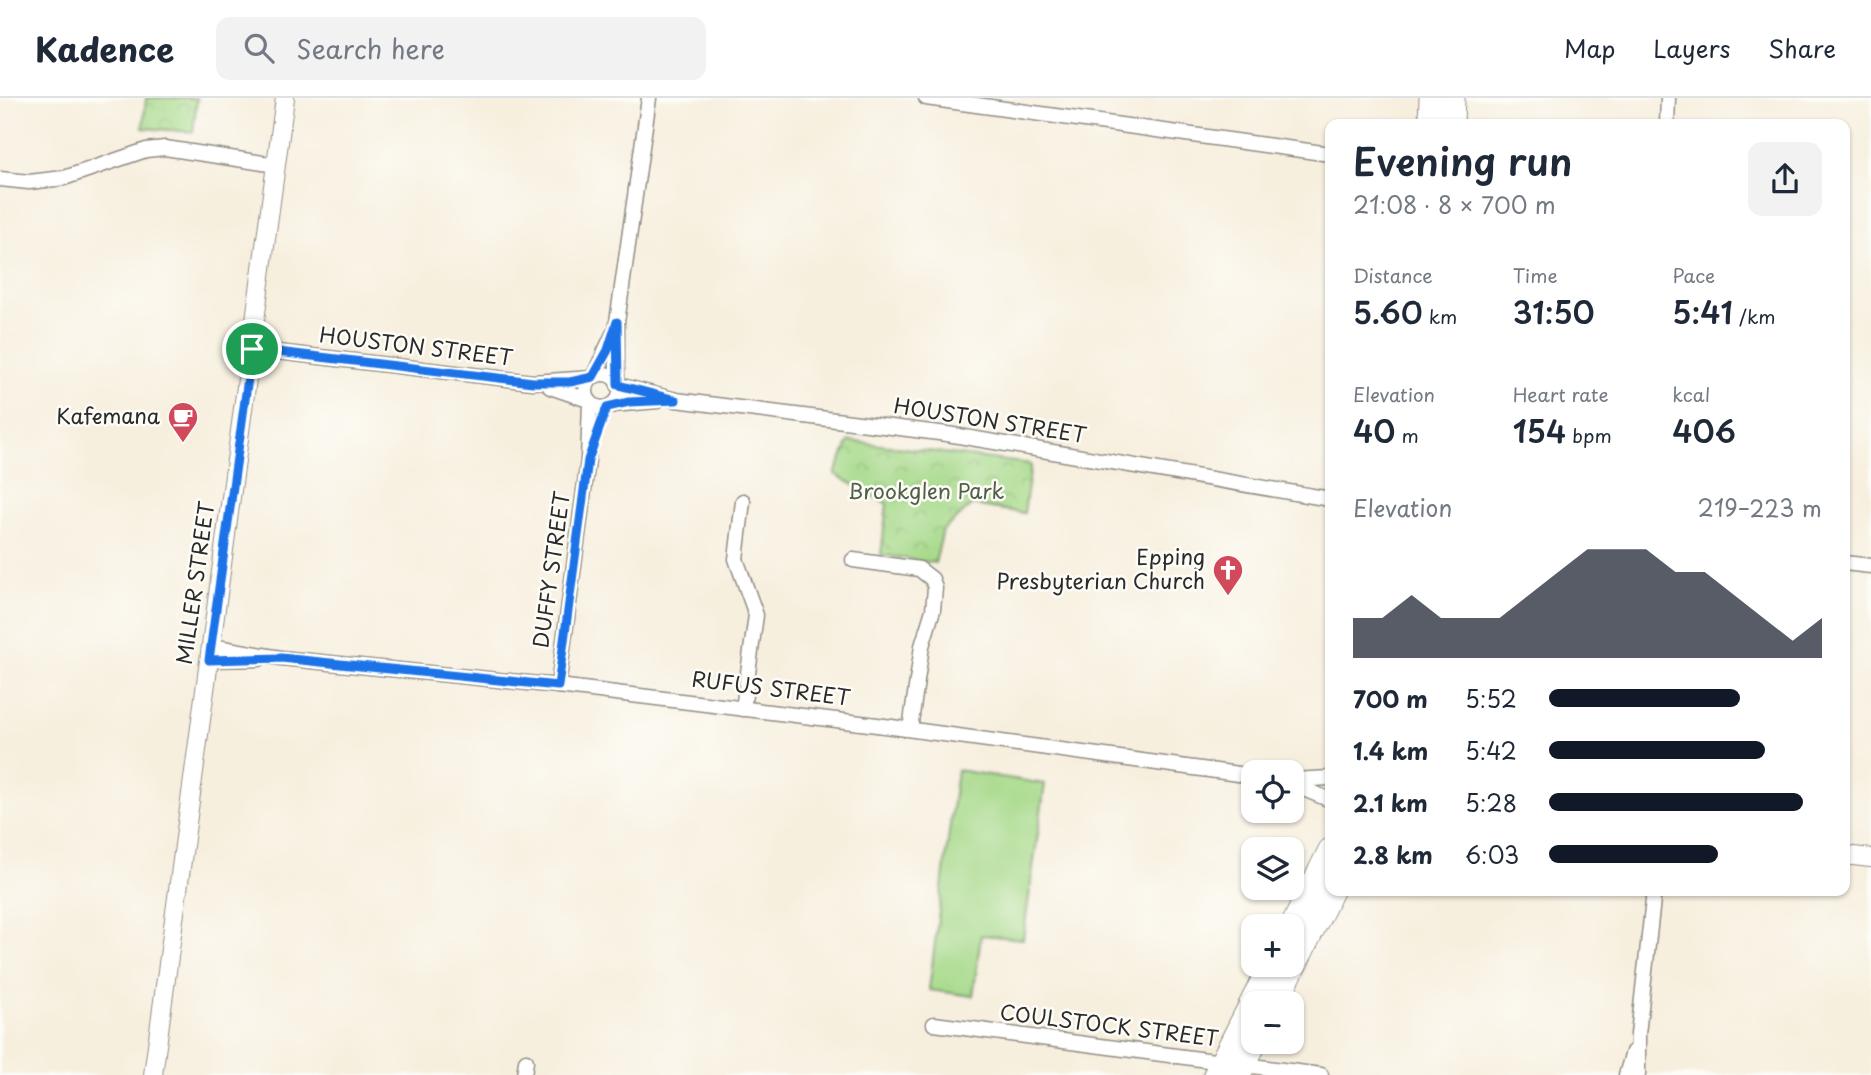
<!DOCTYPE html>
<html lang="en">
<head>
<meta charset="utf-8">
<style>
  body { margin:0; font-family:"Playpen Sans",sans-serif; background:#f2f2f3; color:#1f2937; height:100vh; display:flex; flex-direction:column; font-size:26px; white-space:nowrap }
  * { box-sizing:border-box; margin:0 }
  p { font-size:23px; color:#747a83 }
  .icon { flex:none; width:38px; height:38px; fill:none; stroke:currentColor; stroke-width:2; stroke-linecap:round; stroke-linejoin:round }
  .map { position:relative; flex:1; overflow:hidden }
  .drawer { position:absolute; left:1325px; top:21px; width:525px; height:777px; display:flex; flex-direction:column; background:#fff; border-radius:14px; box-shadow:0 2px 5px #0004 }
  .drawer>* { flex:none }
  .fabs { position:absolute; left:1241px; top:662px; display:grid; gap:14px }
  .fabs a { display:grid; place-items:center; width:63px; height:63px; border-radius:14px; background:#fff; box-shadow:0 2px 5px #0004; font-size:35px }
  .pin { position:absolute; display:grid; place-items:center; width:60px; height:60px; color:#fff; margin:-30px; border:4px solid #fff; border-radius:50%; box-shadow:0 2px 7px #0007 }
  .round { display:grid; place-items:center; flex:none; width:74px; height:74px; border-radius:14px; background:#f2f2f3 }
  .head { display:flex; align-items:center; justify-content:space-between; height:119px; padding:0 28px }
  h1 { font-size:38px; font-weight:600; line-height:52px }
  .stats { display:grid; grid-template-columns:repeat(3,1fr); gap:10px; height:119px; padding:7px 28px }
  .stats div { display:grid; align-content:center }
  .stats b { font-size:30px; font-weight:600 }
  .stats small { font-size:19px; font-weight:400 }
  .stats p { font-size:19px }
  .chart { height:196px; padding:14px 28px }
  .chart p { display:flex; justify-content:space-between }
  .chart svg { width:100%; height:126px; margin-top:7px; fill:#111827; opacity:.7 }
  ul { padding:0 28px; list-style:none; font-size:23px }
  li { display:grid; grid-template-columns:112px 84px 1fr; align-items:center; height:52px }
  li i { height:18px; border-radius:9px; background:#111827 }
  header { display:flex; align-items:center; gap:42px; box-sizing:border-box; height:98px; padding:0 35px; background:#fff; border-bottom:2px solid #e0e1e3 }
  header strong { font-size:33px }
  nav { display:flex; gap:38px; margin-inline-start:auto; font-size:24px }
  .search { width:490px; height:63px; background:#f2f2f3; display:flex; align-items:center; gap:18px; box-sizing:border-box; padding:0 24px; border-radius:14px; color:#747a83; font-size:26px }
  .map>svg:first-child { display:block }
  .grass { fill:#a6d989; stroke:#68825a; stroke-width:2 }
  .park { fill:url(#park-crowns); stroke:#68825a; stroke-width:2 }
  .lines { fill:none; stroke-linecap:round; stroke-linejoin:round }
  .minor-casing { stroke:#918d84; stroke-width:17 }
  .tertiary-casing { stroke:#918d84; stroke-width:20 }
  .primary-casing { stroke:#918d84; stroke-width:25 }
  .minor { stroke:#fff; stroke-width:14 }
  .tertiary { stroke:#fff; stroke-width:18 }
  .primary { stroke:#fff; stroke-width:23 }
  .route-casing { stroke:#fff; stroke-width:14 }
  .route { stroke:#1a73e8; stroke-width:9 }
  .labels { text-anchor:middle; stroke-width:5; stroke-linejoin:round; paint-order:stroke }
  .street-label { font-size:21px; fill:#2b2b2b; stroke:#fdfcf7 }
  .poi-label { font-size:21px; fill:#2b2b2b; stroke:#fdfcf7; text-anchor:end }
  .park-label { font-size:21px; fill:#505f47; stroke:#fdfcf7 }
</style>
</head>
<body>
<header>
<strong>Kadence</strong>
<div class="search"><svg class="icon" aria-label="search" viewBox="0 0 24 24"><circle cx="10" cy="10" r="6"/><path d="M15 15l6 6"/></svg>Search here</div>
<nav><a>Map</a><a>Layers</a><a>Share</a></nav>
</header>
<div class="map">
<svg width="1871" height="977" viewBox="0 0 1871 977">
  <defs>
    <pattern id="park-crowns" width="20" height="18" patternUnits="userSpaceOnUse" patternTransform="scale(1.75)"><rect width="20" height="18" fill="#a6d989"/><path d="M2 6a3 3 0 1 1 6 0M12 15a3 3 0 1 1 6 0" fill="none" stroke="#8fba76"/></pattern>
  </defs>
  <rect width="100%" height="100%" fill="#fdfcf7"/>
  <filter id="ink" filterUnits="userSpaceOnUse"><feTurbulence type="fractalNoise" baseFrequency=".0143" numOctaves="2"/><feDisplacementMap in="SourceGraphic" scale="14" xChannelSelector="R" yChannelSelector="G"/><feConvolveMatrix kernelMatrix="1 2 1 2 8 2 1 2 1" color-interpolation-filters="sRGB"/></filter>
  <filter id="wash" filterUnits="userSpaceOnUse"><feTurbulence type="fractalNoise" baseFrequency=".00686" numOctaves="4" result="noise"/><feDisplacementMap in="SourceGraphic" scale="28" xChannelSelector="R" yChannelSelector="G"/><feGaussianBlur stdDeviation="1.57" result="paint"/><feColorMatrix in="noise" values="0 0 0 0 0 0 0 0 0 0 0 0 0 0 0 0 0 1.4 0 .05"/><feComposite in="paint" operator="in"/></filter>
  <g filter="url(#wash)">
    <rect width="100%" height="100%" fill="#f7efde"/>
    <path class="grass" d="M957 672 1045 686 1023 841 981 837 973 898 929 892Z"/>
    <g class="park">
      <path d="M146 0H197L193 34 143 30Z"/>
      <path d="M849 343 1031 366 1024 415 972 407 943 432 935 465 881 457 887 406 835 376Z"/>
    </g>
  </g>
  <g filter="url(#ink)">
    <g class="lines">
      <g class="minor-casing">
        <g id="minor">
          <path d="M926 0 1330 56"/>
          <path d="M1667 26 1668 0"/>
          <path d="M0 81 29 84 64 80 146 52 165 50 276 67"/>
          <path d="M252 251 533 284 592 280"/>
          <circle cx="603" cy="293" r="17"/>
          <path d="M593 279 613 236"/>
          <path d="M617 284V224L649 0"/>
          <path d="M618 287 676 302 947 336 1330 401"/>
          <path d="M550 289 588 302"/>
          <path d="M612 307 657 303"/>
          <path d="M743 403 736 461 756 517 743 611"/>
          <path d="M853 462 919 471 932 481 935 490 933 512 922 548 910 631"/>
          <path d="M1844 465 1871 468"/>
          <path d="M211 548 281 560 558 588 877 627 1253 678"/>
          <path d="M209 562 259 561"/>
          <path d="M558 588 588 362 590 304"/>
          <path d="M1293 682 1330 680"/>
          <path d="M1292 686 1330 702"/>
          <path d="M934 926 1321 977"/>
          <path d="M524 977 526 963"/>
          <path d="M1626 977 1633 954"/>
          <path d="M1638 977V936L1654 793"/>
        </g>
      </g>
      <g class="tertiary-casing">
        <g id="tertiary">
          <path d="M1844 757 1871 760"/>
          <path d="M153 977 285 0"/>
        </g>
      </g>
      <g class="primary-casing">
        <g id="primary">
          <path d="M1430 26 1431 0"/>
          <path d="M1452 26 1453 0"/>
          <path d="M1292 828 1330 752"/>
          <path d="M1276 905 1332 793"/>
          <path d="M1215 977 1271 866"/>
          <path d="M1239 977 1256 943"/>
        </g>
      </g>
      <use href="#minor" class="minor"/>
      <use href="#tertiary" class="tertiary"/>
      <use href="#primary" class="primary"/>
    </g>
  </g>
  <g class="lines" filter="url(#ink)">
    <g class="route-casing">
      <path id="route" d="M617 224 618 287 676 302 629 304 607 309 588 362 558 588 281 560 209 562 252 251 533 284H570L593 279 608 252Z"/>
    </g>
    <use href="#route" class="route"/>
  </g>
  <defs>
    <g id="cafe-pin" transform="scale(1.575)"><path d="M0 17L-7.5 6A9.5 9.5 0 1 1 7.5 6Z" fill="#d1495b" stroke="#fdfcf7"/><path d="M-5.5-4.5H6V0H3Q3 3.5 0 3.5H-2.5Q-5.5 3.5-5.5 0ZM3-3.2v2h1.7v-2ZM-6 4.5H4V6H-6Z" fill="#fff"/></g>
    <g id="church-pin" transform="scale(1.575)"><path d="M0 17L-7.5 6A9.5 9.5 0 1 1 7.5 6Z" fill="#d1495b" stroke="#fdfcf7"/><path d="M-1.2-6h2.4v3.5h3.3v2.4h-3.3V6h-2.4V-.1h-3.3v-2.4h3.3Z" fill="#fff"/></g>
  </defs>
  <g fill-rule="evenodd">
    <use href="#cafe-pin" x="183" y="319"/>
    <use href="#church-pin" x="1228" y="472"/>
  </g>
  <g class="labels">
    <g class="street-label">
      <text transform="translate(416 249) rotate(7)" y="7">HOUSTON STREET</text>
      <text transform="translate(990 323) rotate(9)" y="7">HOUSTON STREET</text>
      <text transform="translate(552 472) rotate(-82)" y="7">DUFFY STREET</text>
      <text transform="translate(196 485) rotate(-82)" y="7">MILLER STREET</text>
      <text transform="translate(771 591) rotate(7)" y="7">RUFUS STREET</text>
      <text transform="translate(1109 928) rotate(7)" y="7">COULSTOCK STREET</text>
    </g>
    <g class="poi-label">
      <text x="160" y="326">Kafemana</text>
      <text x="1205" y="467">Epping<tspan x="1205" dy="24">Presbyterian Church</tspan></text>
    </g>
    <g class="park-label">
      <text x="926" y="401">Brookglen Park</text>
    </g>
  </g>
</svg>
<div class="fabs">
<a><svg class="icon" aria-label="locate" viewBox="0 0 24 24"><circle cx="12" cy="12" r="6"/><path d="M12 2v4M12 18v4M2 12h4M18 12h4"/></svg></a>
<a><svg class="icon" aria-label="layers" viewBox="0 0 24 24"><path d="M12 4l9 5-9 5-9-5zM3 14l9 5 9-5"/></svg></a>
<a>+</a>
<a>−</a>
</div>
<div class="pin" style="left:252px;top:251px;background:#1e9e55"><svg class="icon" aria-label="arrive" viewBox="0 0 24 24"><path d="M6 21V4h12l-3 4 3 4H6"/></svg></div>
<section class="drawer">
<div class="head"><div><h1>Evening run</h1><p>21:08 · 8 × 700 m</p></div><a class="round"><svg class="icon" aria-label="share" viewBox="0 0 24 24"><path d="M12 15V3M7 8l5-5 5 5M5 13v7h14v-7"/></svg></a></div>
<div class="stats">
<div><p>Distance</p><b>5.60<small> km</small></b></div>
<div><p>Time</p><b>31:50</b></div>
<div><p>Pace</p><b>5:41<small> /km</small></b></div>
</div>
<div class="stats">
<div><p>Elevation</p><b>40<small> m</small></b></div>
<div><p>Heart rate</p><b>154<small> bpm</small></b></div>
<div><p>kcal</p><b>406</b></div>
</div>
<div class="chart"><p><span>Elevation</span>219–223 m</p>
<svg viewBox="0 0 160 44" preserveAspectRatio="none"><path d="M0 44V30L10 30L20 22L30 30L40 30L50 30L60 22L70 14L80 6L90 6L100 6L110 14L120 14L130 22L140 30L150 38L160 30V44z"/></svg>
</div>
<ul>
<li><b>700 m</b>5:52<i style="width:70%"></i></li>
<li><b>1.4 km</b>5:42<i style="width:79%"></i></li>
<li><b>2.1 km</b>5:28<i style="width:93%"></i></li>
<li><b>2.8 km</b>6:03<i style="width:62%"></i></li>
</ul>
</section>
</div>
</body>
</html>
